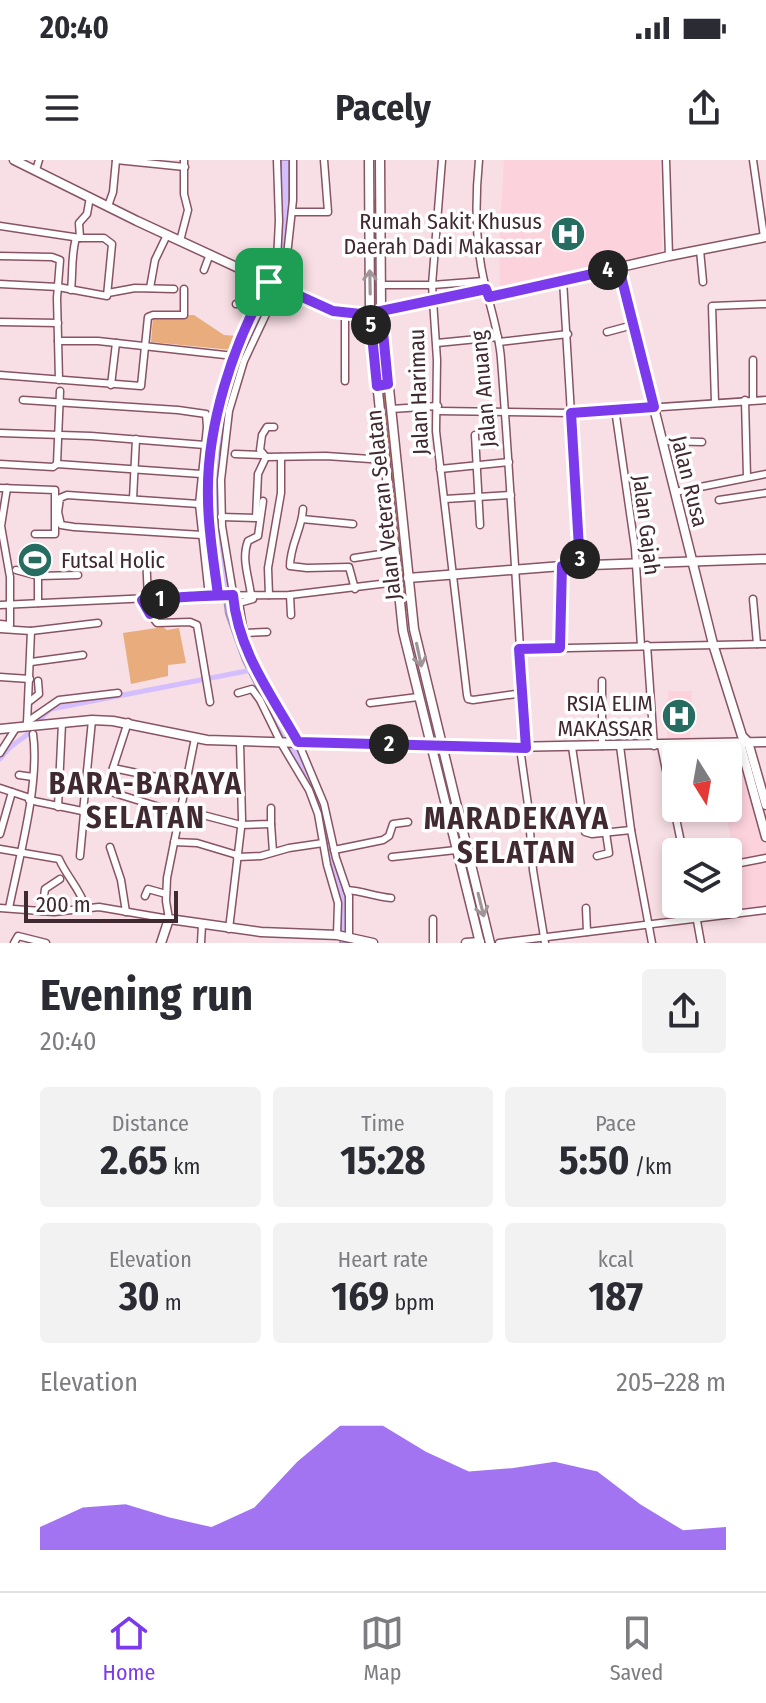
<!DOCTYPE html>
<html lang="en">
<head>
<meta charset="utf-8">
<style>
  body { margin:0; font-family:"Fira Sans Condensed",sans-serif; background:#f2f2f3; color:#2b2b33; height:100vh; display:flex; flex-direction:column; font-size:30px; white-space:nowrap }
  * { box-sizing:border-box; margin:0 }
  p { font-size:26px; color:#7c7c81 }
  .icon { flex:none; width:44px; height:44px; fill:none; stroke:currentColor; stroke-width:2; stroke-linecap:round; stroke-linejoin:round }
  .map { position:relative; height:783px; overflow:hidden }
  .side { display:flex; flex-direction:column; background:#fff; flex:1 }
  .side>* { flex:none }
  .needle { width:52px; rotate:169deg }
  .fabs { position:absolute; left:662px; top:582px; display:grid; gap:16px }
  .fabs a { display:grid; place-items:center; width:80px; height:80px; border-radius:8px; background:#fff; box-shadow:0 4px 12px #0003; font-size:40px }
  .scale { position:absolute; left:24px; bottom:20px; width:154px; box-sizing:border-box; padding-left:8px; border:4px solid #402930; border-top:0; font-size:22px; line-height:28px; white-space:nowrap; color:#402930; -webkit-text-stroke:6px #fff; paint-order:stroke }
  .pin { position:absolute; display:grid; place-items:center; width:68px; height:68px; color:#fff; margin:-34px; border-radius:16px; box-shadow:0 4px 12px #0006 }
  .km { position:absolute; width:40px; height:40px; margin:-20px; border-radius:50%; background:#222; color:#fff; font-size:22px; line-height:40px; text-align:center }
  .round { display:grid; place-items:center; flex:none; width:84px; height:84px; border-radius:8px; background:#f2f2f3 }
  .headline { display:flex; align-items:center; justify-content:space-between; height:136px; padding:0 40px }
  h1 { font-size:44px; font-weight:700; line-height:60px }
  .metrics { display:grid; grid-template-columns:repeat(3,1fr); gap:12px; height:136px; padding:8px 40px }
  .metrics div { display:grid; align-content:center; border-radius:8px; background:#f2f2f3; text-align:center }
  .metrics b { font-size:40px; font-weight:700 }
  .metrics small { font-size:22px; font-weight:400 }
  .metrics p { font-size:22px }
  .chart { height:224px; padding:16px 40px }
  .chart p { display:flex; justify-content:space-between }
  .chart svg { width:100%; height:144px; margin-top:8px; fill:#7c3aed; opacity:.7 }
  .status { display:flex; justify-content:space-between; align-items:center; height:56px; padding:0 40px; background:#fff; direction:ltr }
  .status svg { height:22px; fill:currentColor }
  header { display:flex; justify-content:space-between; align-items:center; height:104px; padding:0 40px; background:#fff; font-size:36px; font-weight:700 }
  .menu { display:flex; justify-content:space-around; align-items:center; height:112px; border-top:2px solid #e1e1e2; background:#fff; font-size:22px; color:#7c7c81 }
  .menu a { display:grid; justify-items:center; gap:4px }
  .menu .current { color:#7c3aed }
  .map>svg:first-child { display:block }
  .built { fill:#fcd2dd }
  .green { fill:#e9ad7d }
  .forest { fill:#dd975c }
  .water { fill:#d4befe; stroke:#a891c0; stroke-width:2 }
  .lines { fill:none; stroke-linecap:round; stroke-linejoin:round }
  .canal { stroke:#d4befe; stroke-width:5 }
  .street-casing { stroke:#875464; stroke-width:9 }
  .secondary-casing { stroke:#875464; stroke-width:11 }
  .street { stroke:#fff; stroke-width:6 }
  .secondary { stroke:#fff; stroke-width:8 }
  .oneway { stroke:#a09498 }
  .route-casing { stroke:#fff; stroke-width:16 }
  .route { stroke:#7c3aed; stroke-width:10 }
  .labels { text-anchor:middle; stroke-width:7; stroke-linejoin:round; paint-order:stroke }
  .poi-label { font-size:22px; fill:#402930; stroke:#fff; text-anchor:end }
  .street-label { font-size:22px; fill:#402930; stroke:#fff }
  .district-label { font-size:30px; font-weight:bold; letter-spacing:2px; fill:#402930; stroke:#fff }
</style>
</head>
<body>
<div class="status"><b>20:40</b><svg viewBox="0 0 49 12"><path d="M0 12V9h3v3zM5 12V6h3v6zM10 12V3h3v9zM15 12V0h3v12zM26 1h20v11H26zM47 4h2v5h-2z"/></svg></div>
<header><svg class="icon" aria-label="menu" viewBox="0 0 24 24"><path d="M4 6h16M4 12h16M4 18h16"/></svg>Pacely<svg class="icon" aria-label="share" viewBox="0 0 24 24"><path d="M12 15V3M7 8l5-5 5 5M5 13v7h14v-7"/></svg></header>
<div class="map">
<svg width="766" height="783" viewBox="0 0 766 783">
  <rect width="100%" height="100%" fill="#f8dfe5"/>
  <g class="built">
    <path d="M504 0H660L662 91 659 93 599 109 500 132 499 84Z"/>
    <path d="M668 531H692L690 580H667Z"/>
    <path d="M667 589H735L766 688V747L716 751 717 744H728V726L742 721 726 658 732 657 728 646V596H676V614H671Z"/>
  </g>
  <g class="green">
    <path d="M194 155 224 175 238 176 237 185 232 190 151 182 153 156Z"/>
    <path d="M163 467 167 470 179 468 186 503 168 505V516L131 524 123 473Z"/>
  </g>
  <g class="forest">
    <path d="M371 39H379L387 217 377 218 371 155Z"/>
    <path d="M388 232 411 450 403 452 381 233Z"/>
  </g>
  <path class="water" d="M281 0H289V56L285 102 229 242 220 291V371L235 460 316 626 330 670 337 711 347 741V783H340L341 745 312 634 243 501 226 454 212 346 213 306 224 235 235 203 279 100Z"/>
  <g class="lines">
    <path class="canal" d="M0 599C10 586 12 586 24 577 34 570 39 558 51 549L252 510"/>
    <g class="street-casing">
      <g id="street">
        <path d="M116 0 185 7"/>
        <path d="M293 0V40L285 114 244 201 229 251 221 320 222 366 240 476 255 508 298 582 324 644 336 698 349 736V777"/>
        <path d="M442 0 432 125 437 200 436 271 467 535 468 539 473 540 523 533"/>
        <path d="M479 0C475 41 475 81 484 121 490 147 499 172 501 199 511 328 518 458 526 588"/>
        <path d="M666 0 669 96"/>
        <path d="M753 0 764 77"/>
        <path d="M36 10 39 0"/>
        <path d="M108 46 113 32 116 0"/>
        <path d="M292 52H328L324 0"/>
        <path d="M0 66 80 78"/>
        <path d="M180 81 188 50 184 34V0"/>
        <path d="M700 90 703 122"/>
        <path d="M0 96 52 97 60 100 57 138 59 220"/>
        <path d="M204 110 210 94"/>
        <path d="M563 120 580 405"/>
        <path d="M0 124 58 127 107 136 112 84 104 78H80L79 63 87 54 90 37"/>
        <path d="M380 125H432L484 121"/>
        <path d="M150 128 155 100 167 75"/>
        <path d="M71 130C73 112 71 96 76 78"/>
        <path d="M108 133 135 128 174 129"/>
        <path d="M236 144 260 140"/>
        <path d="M381 151 486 129"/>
        <path d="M345 154V221"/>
        <path d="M0 162 58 163"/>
        <path d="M607 172 633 165"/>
        <path d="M58 181H98L234 196"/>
        <path d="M499 182 568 174"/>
        <path d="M437 183 498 177"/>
        <path d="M0 215 141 226 148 157 153 155H184V129"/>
        <path d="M111 225 116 183"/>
        <path d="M23 240 178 250 206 254 207 267 199 344 209 436"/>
        <path d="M745 240 747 317"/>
        <path d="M753 240V200"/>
        <path d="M715 242 712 146 766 144"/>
        <path d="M391 249 438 246"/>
        <path d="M615 249 635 388 641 486"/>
        <path d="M438 251 571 253 766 240"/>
        <path d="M0 273 91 276 205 285"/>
        <path d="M475 275 480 365"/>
        <path d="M662 281 702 282"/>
        <path d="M235 294 263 295"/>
        <path d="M266 297 326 296 385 300"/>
        <path d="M266 297 260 290 262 275 267 267H274"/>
        <path d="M0 304 53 307 57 304 201 314"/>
        <path d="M57 304 60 231"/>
        <path d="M440 309 509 302"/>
        <path d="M0 328 55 330V374H35"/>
        <path d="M675 332 766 314"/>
        <path d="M133 339 136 279"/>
        <path d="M445 339 511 335"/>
        <path d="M719 340 766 333"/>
        <path d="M199 344 67 335 60 338 58 352 61 365 74 367 202 375"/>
        <path d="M303 349C302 369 290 385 290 406L307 408 349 407 355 429"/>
        <path d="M221 357 256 358 258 314 266 297"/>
        <path d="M302 359 353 364"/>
        <path d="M146 394 148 439"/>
        <path d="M354 398 394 392"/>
        <path d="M16 410 38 416 78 415"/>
        <path d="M218 435 208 348 209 308 225 223 277 100 279 61 277 0"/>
        <path d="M251 435C249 417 241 399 248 381L258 376 263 341"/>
        <path d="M253 435V439L239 443 244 473 267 472"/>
        <path d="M269 435 268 408 281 333V297"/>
        <path d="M290 435 291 455"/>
        <path d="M152 439 150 454 157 463 190 462 197 465 210 542"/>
        <path d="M753 439 757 484"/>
        <path d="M38 443V416"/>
        <path d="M0 445 193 436 290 435 397 422"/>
        <path d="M0 464 10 465V417L1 366 7 328"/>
        <path d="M0 469 31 471 98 463"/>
        <path d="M647 485 654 586"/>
        <path d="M560 488 562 406"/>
        <path d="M519 489 766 484"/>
        <path d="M31 502 83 495"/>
        <path d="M0 517 30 519"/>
        <path d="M238 533 252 529 260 540 281 583 309 630 318 654 327 705 338 743 337 775"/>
        <path d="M30 541 39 534 38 521"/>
        <path d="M370 543 418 537"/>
        <path d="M27 562 59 540 118 533"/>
        <path d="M27 563 31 471"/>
        <path d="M602 586V521"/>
        <path d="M620 586 631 670 652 783"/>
        <path d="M661 586 683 692"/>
        <path d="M572 587 585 672 592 674 631 670"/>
        <path d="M520 588 528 645 533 710 545 783"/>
        <path d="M0 593 16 568"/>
        <path d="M113 608 185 623"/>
        <path d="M113 608 128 562"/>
        <path d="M19 615 33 617"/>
        <path d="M85 624 179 653"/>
        <path d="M0 628 30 638"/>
        <path d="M29 640 121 659"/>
        <path d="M58 647 62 563"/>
        <path d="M180 649 241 665 271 664V648"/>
        <path d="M83 652 92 560"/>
        <path d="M271 664 273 692"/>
        <path d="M0 674 12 632"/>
        <path d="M174 682 197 683 237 695"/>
        <path d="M110 687 121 720 126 752"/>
        <path d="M0 689 59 699C67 717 80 729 86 748"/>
        <path d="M334 690 383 680 389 676 393 664 408 662"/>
        <path d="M80 696 84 653"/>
        <path d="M597 696 609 693 606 673"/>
        <path d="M237 697 261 696 289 688 323 683"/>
        <path d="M392 697 456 690"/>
        <path d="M737 718 735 704 766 698"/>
        <path d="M347 730C363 731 376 737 391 738"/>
        <path d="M145 736 148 729 166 734"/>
        <path d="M694 744 701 783"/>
        <path d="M0 748 54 752 99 747 169 759 166 741 167 718 195 578"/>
        <path d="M9 748C19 698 40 623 33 574"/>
        <path d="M586 748 587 772"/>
        <path d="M42 751 45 729 60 719"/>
        <path d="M433 759V783"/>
        <path d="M229 769 242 660 240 582"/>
        <path d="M14 783 18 776 46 783"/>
        <path d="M201 783 202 765"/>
        <path d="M499 783 766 750"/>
      </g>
    </g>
    <g class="secondary-casing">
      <g id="secondary">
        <path d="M14 0 137 61 325 148 345 154 370 155"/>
        <path d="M369 0 370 155 403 471 480 783"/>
        <path d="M380 0 381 151 414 469 490 783"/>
        <path d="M619 108 713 484 742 576 748 582 766 645"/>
        <path d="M489 137 669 96 766 77"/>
        <path d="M408 418 562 406 766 399"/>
        <path d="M0 569 92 560 113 561 207 580 459 588 766 582"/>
        <path d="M740 583 766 677"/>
        <path d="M161 783 169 759 261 772 337 775 373 783"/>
        <path d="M466 783 480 782"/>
      </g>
    </g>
    <use href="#street" class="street"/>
    <use href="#secondary" class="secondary"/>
  </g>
  <defs><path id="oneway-shaft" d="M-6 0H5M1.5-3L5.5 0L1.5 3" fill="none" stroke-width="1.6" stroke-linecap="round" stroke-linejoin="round" transform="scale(2)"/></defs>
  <g class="oneway">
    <use href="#oneway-shaft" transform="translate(370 122) rotate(-91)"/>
    <use href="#oneway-shaft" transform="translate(419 495) rotate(78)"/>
    <use href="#oneway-shaft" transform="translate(481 745) rotate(76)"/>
  </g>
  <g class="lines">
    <g class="route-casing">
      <path id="route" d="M269 122C233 182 206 268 208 338 208 370 214 403 218 435L152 439 150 454 142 440C172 437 202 436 233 435 238 491 271 534 298 582L526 588 519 489 560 488 562 406 580 405 571 253 654 247 619 108 489 137 486 129 381 151 388 224 377 226 370 155 333 151 269 122"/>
    </g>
    <use href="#route" class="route"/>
  </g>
  <defs>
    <g id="hospital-disc" transform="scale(1.8)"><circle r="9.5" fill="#266c60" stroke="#fff"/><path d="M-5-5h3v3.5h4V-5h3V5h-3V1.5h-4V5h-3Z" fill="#fff"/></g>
    <g id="stadium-disc" transform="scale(1.8)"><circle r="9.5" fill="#266c60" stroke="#fff"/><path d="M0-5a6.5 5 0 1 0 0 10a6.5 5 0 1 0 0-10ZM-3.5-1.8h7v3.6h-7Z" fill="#fff"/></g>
  </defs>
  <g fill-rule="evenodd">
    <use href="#hospital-disc" x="568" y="74"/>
    <use href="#stadium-disc" x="35" y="400"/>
    <use href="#hospital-disc" x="679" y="556"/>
  </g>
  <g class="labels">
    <g class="poi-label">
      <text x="542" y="69">Rumah Sakit Khusus<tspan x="542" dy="25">Daerah Dadi Makassar</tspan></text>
      <text x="61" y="408" text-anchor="start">Futsal Holic</text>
      <text x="653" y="551">RSIA ELIM<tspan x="653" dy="25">MAKASSAR</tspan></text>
    </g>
    <g class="street-label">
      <text transform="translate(483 229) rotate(-95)" y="8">Jalan Anuang</text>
      <text transform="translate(418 232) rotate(-92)" y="8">Jalan Harimau</text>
      <text transform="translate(690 321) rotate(76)" y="8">Jalan Rusa</text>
      <text transform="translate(383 345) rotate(-96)" y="8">Jalan Veteran Selatan</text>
      <text transform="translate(647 365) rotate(83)" y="8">Jalan Gajah</text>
    </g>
    <g class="district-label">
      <text x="146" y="634">BARA-BARAYA<tspan x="146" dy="34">SELATAN</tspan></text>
      <text x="517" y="669">MARADEKAYA<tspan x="517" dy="34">SELATAN</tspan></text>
    </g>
  </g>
</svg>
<div class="fabs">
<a><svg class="needle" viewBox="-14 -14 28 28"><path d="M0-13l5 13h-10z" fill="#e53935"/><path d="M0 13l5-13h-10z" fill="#7c7c81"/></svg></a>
<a><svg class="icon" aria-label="layers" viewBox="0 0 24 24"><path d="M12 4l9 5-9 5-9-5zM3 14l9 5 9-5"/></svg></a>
</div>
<div class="scale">200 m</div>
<div class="pin" style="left:269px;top:122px;background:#1e9e55"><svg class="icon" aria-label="arrive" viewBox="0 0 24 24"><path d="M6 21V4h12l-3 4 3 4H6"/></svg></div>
<b class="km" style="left:160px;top:439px">1</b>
<b class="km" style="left:389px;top:584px">2</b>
<b class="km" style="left:580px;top:399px">3</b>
<b class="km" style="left:608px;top:110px">4</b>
<b class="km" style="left:371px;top:165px">5</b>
</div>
<section class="side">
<div class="headline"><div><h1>Evening run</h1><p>20:40</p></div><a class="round"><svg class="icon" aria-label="share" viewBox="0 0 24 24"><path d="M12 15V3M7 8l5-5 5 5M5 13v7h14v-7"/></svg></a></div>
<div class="metrics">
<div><p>Distance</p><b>2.65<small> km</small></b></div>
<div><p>Time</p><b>15:28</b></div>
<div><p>Pace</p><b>5:50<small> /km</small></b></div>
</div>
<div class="metrics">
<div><p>Elevation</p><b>30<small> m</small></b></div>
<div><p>Heart rate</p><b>169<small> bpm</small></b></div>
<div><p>kcal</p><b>187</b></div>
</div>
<div class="chart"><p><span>Elevation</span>205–228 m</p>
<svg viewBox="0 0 160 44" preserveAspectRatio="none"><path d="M0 44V37L10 31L20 30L30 34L40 37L50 31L60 17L70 6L80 6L90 14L100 20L110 19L120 17L130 20L140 30L150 38L160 37V44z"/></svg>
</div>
</section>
<nav class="menu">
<a class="current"><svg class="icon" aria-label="home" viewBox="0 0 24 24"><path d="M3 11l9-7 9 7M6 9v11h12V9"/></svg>Home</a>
<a><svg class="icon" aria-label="map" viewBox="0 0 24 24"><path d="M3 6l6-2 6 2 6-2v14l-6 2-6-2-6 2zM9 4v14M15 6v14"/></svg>Map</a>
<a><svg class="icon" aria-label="saved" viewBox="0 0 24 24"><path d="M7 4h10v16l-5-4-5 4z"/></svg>Saved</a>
</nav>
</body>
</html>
